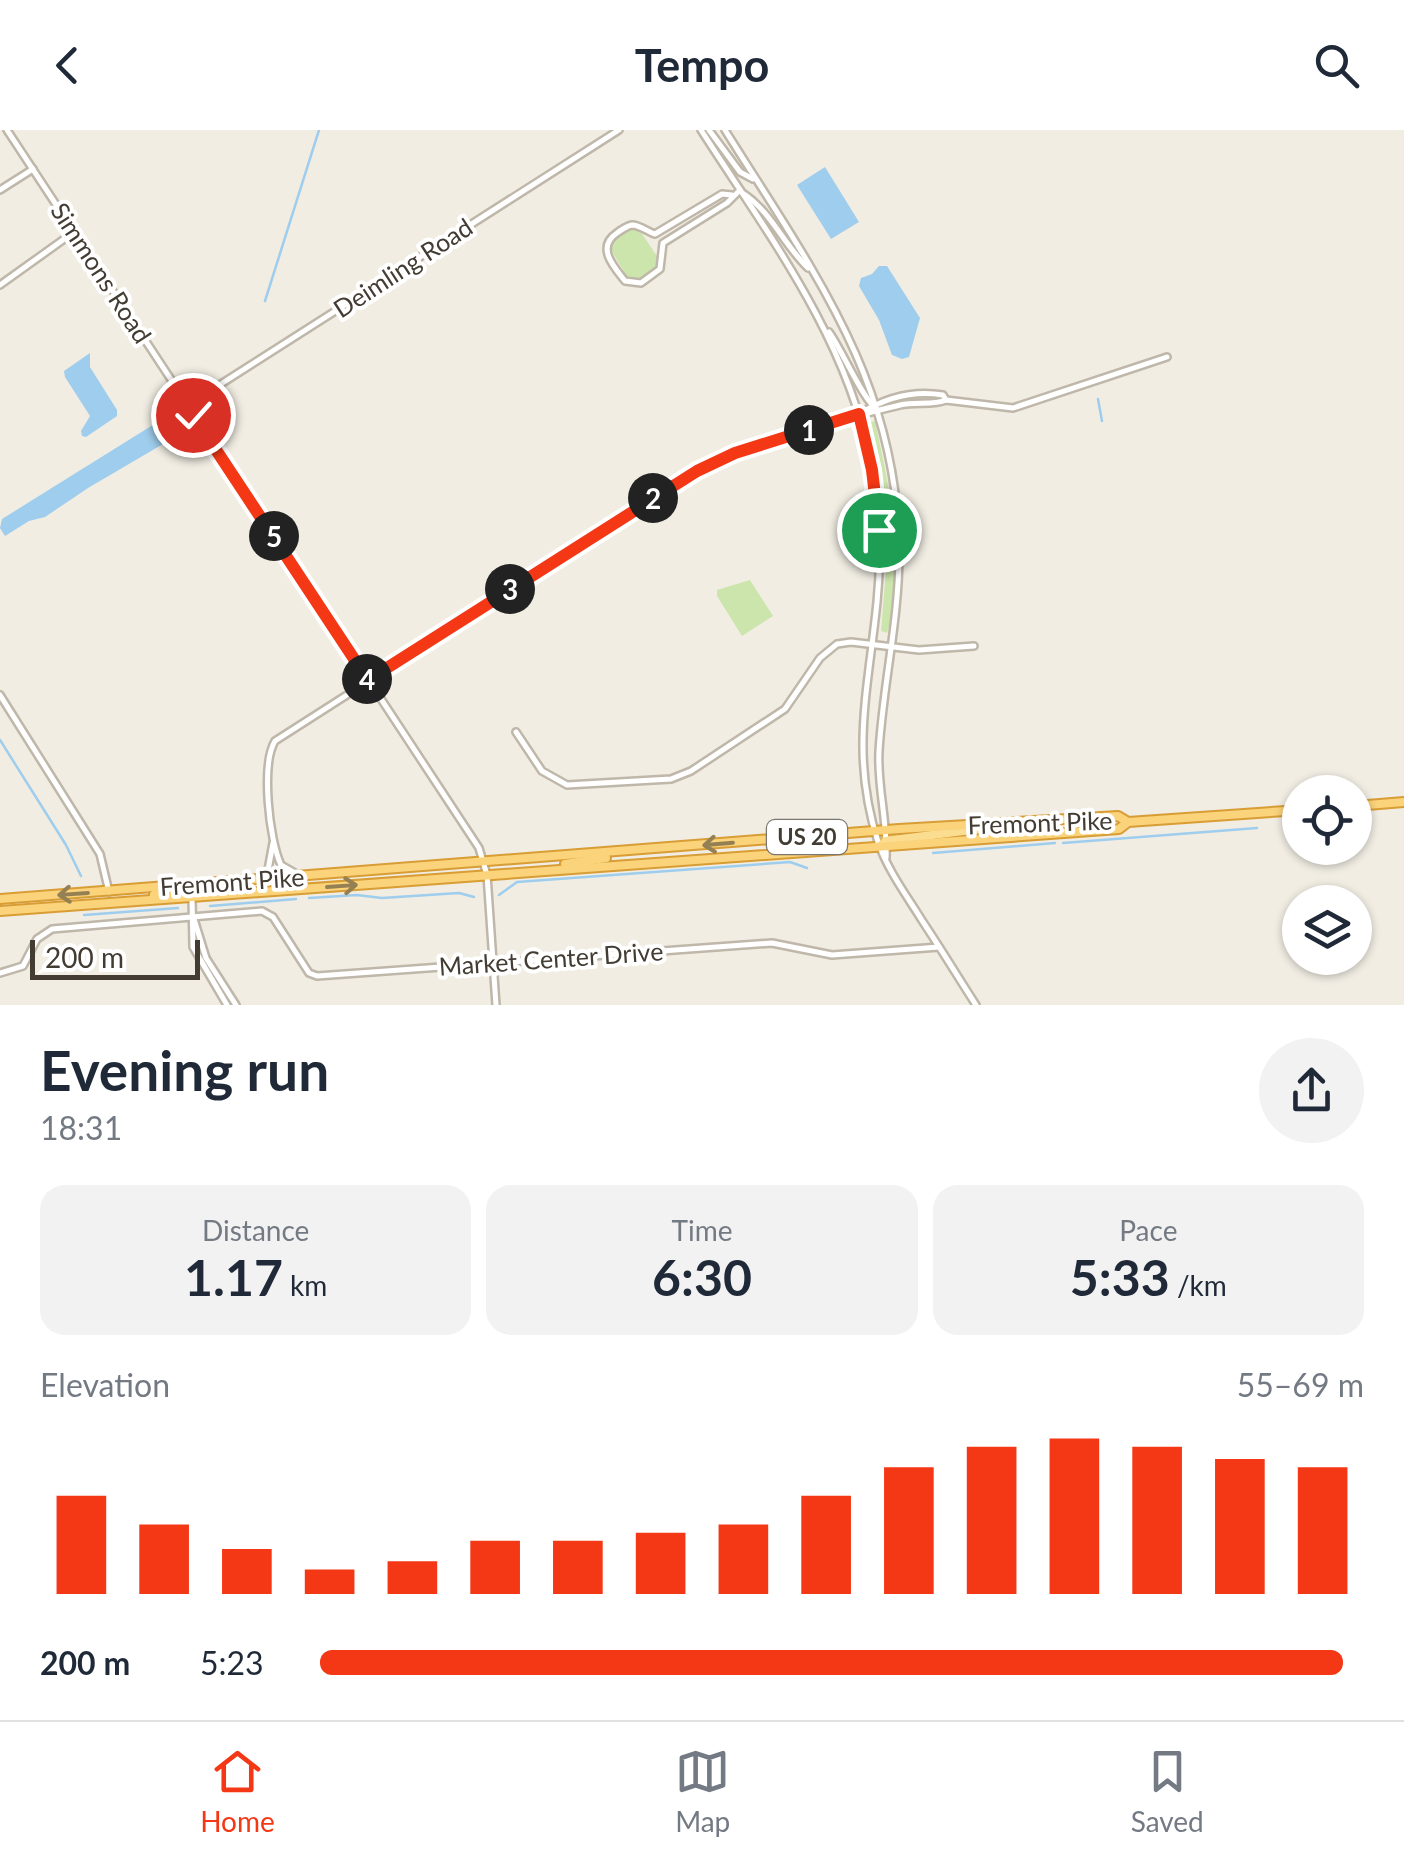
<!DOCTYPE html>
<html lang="en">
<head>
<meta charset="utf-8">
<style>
  body { margin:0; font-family:Lato,sans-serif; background:#f2f2f3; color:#1f2937; height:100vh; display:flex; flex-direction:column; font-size:38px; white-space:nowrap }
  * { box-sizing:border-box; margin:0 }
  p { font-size:32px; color:#747a83 }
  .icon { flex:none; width:55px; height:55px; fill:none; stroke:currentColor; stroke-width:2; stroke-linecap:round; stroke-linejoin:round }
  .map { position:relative; height:875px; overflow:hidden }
  .sheet { display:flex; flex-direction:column; background:#fff; flex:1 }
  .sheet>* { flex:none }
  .fabs { position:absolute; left:1282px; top:645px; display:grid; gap:20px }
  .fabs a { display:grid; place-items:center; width:90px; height:90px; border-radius:50%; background:#fff; box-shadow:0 2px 8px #0004; font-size:50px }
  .scale { position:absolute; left:30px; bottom:25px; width:170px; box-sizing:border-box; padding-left:10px; border:5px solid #423c33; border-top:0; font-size:28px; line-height:35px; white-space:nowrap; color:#423c33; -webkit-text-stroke:8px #fff; paint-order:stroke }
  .pin { position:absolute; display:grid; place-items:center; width:85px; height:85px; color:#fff; margin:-42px; border:5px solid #fff; border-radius:50%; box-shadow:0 2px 10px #0007 }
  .km { position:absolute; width:50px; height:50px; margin:-25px; border-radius:50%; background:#222; color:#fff; font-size:28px; line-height:50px; text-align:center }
  .round { display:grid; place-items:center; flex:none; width:105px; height:105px; border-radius:52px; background:#f2f2f3 }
  .head { display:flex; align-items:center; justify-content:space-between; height:170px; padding:0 40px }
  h1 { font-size:55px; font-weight:700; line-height:75px }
  .metrics { display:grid; grid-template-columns:repeat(3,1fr); gap:15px; height:170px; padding:10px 40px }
  .metrics div { display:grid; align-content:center; border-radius:25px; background:#f2f2f3; text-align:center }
  .metrics b { font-size:50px; font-weight:700 }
  .metrics small { font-size:28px; font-weight:400 }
  .metrics p { font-size:28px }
  .chart { height:280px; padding:20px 40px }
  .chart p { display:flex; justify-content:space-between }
  .chart svg { width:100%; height:180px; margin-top:10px; stroke:#f43816; stroke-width:6 }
  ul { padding:0 40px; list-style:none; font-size:32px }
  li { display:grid; grid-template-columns:160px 120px 1fr; align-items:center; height:75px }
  li i { height:25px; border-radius:12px; background:#f43816 }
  header { display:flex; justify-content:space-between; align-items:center; height:130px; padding:0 40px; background:#fff; font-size:45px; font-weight:700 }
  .tab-bar { display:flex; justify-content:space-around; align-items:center; height:140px; border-top:2px solid #e0e1e3; background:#fff; font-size:28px; color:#747a83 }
  .tab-bar a { display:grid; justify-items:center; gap:5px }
  .tab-bar .selected { color:#f43816 }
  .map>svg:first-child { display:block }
  .green { fill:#cbe5ac }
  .water { fill:#9fcded }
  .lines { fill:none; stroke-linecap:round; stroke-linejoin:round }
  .stream { stroke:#9fcded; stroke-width:2.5 }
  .minor-casing { stroke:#bfb7a9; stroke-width:10 }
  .tertiary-casing { stroke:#bfb7a9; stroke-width:10 }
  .primary-casing { stroke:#e0ba62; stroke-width:12 }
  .trunk-casing { stroke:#d89d35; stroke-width:12 }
  .minor { stroke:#fff; stroke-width:5 }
  .tertiary { stroke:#fff; stroke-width:5 }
  .primary { stroke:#fbdd91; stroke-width:8 }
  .trunk { stroke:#fad37b; stroke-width:8 }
  .oneway { stroke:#958053 }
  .route-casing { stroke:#fff; stroke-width:20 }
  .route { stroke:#f43816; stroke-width:12 }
  .labels { text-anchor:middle; stroke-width:8; stroke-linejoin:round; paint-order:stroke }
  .shield { fill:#fff; stroke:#7b7670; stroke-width:2.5 }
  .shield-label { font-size:22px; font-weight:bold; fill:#423c33 }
  .street-label { font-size:25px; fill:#423c33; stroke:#fff }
</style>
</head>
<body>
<header><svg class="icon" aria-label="back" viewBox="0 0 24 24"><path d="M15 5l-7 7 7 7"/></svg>Tempo<svg class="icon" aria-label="search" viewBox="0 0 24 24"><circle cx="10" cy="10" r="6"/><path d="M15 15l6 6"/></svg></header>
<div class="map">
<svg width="1404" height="875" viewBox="0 0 1404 875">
  <rect width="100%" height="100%" fill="#f1ede3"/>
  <g class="green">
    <path d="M638 98 659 129 656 140 633 151 627 147 610 118C617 107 625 100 638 98Z"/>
    <path d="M875 291C888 354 910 440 887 503L881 501 886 440 879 358 867 299V293Z"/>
    <path d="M750 450 773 486 742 506 717 466V460Z"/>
  </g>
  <g class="water">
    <path d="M825 37 859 92 831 109 797 55Z"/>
    <path d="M879 136H887L920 188 909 227 902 229 892 225 879 190 859 156 861 148 872 144Z"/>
    <path d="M90 223V237L117 280V286L86 307 82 306 81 301 90 286 65 247 64 241Z"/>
    <path d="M164 288 175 307 88 358 45 387 29 391 5 406 0 398 2 389Z"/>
  </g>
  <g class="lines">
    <g class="stream">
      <path d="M265 171 319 0"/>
      <path d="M1098 269 1102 291"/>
      <path d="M0 610 66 715 81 746"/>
      <path d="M1063 713 1257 698"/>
      <path d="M933 723 1055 713"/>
      <path d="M499 765 517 752 790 732 807 738"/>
      <path d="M309 768 357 765 382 768 459 763 474 767"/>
      <path d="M210 776 296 769"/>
      <path d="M84 785 178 778"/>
    </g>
    <g class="minor-casing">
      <g id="minor">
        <path d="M7 0 479 718 487 745 496 875"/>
        <path d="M0 60 33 39"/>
        <path d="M732 65 722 64 655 104C648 102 640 95 632 95 627 96 621 100 617 103 596 117 613 136 625 151L641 153 660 139 663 113 727 73 740 60"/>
        <path d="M0 155 74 102"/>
        <path d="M188 275 619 0"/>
        <path d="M861 283C887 267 913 260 943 265L946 270"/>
        <path d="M0 565 100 724 109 762"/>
        <path d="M516 602 542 641 567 655 671 649 691 641 785 579 820 528 837 514 851 512 919 520 974 516"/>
        <path d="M295 743 281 735C269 710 261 634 275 611L697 341C760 308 832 292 900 275 915 271 933 276 946 270L1013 278 1167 227"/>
        <path d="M260 748 268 740 273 713"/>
        <path d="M192 768 193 817 227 875"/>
        <path d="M194 789 206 828 236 875"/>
        <path d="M0 843 23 836 37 809 52 799 262 781 273 787 309 843 317 846 772 813 832 825 939 817"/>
      </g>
    </g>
    <g class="tertiary-casing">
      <g id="tertiary">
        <path d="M701 0C767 103 846 206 870 329 879 376 882 424 877 472 868 561 850 624 878 712 888 741 907 766 923 792 941 819 958 847 976 875"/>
        <path d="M709 0 740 42 753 49"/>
        <path d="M725 0C811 138 899 252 899 424 899 490 883 555 879 621 877 657 888 692 886 728"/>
        <path d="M744 64C771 82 784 115 808 138"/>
        <path d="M829 202C842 220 864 272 878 280"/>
      </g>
    </g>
    <g class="primary-casing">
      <path id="primary" d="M880 716 886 711 1009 695"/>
    </g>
    <g class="trunk-casing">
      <g id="trunk">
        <path d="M1355 676 1404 672"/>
        <path d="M565 734 606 728"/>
        <path d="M154 765 185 759"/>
        <path d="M192 767 198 761 225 757"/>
        <path d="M0 769 899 699 1118 686 1128 692"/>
        <path d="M0 781 1119 699 1128 692 1300 680"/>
      </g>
    </g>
    <use href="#minor" class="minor"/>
    <use href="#tertiary" class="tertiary"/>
    <use href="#primary" class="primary"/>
    <use href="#trunk" class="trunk"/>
  </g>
  <defs><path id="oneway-shaft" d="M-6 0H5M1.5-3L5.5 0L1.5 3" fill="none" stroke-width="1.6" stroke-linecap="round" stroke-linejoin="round" transform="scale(2.5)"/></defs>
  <g class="oneway">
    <use href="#oneway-shaft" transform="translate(718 714) rotate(175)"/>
    <use href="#oneway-shaft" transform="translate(342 756) rotate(-4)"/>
    <use href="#oneway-shaft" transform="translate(73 764) rotate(176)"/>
  </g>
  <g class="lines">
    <g class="route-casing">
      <path id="route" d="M193 285 368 550 697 341 735 323 859 284 872 340 879 400"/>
    </g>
    <use href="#route" class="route"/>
  </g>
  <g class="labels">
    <rect class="shield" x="767" y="690" width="80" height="34" rx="8"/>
    <g class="shield-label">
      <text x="807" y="715">US 20</text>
    </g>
    <g class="street-label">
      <text transform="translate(403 138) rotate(-33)" y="9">Deimling Road</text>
      <text transform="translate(101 143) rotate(57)" y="9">Simmons Road</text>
      <text transform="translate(1040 693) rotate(-2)" y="9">Fremont Pike</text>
      <text transform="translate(232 752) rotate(-4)" y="9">Fremont Pike</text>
      <text transform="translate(551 829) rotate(-4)" y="9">Market Center Drive</text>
    </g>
  </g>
</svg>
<div class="fabs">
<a><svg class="icon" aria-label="locate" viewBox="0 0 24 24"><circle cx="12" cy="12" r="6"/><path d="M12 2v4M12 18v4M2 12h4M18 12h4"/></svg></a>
<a><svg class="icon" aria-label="layers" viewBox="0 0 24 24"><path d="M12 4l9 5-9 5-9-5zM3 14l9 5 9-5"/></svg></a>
</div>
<div class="scale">200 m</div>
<div class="pin" style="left:879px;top:400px;background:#1e9e55"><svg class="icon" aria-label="arrive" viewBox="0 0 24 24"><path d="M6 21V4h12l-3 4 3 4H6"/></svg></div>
<div class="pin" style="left:193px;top:285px;background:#d93025"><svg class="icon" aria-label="check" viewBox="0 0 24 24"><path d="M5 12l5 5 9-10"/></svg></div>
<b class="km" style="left:809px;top:300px">1</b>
<b class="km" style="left:653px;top:368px">2</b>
<b class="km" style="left:510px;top:459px">3</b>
<b class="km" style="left:367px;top:549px">4</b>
<b class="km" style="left:274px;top:406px">5</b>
</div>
<section class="sheet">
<div class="head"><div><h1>Evening run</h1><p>18:31</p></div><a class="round"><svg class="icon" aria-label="share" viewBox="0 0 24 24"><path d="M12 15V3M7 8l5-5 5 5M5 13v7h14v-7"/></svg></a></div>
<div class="metrics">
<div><p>Distance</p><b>1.17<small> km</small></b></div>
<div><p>Time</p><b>6:30</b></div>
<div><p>Pace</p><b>5:33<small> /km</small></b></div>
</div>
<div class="chart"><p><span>Elevation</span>55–69 m</p>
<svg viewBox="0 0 160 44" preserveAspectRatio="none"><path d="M5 44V20M15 44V27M25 44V33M35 44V38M45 44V36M55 44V31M65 44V31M75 44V29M85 44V27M95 44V20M105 44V13M115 44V8M125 44V6M135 44V8M145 44V11M155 44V13"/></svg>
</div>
<ul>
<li><b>200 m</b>5:23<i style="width:98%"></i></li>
</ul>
</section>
<nav class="tab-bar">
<a class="selected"><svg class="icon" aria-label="home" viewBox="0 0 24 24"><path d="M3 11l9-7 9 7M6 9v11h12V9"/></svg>Home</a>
<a><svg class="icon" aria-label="map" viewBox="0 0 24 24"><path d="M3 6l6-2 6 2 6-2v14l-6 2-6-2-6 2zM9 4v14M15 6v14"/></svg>Map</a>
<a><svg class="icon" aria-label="saved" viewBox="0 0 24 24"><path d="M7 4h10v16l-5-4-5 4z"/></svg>Saved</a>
</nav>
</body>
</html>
